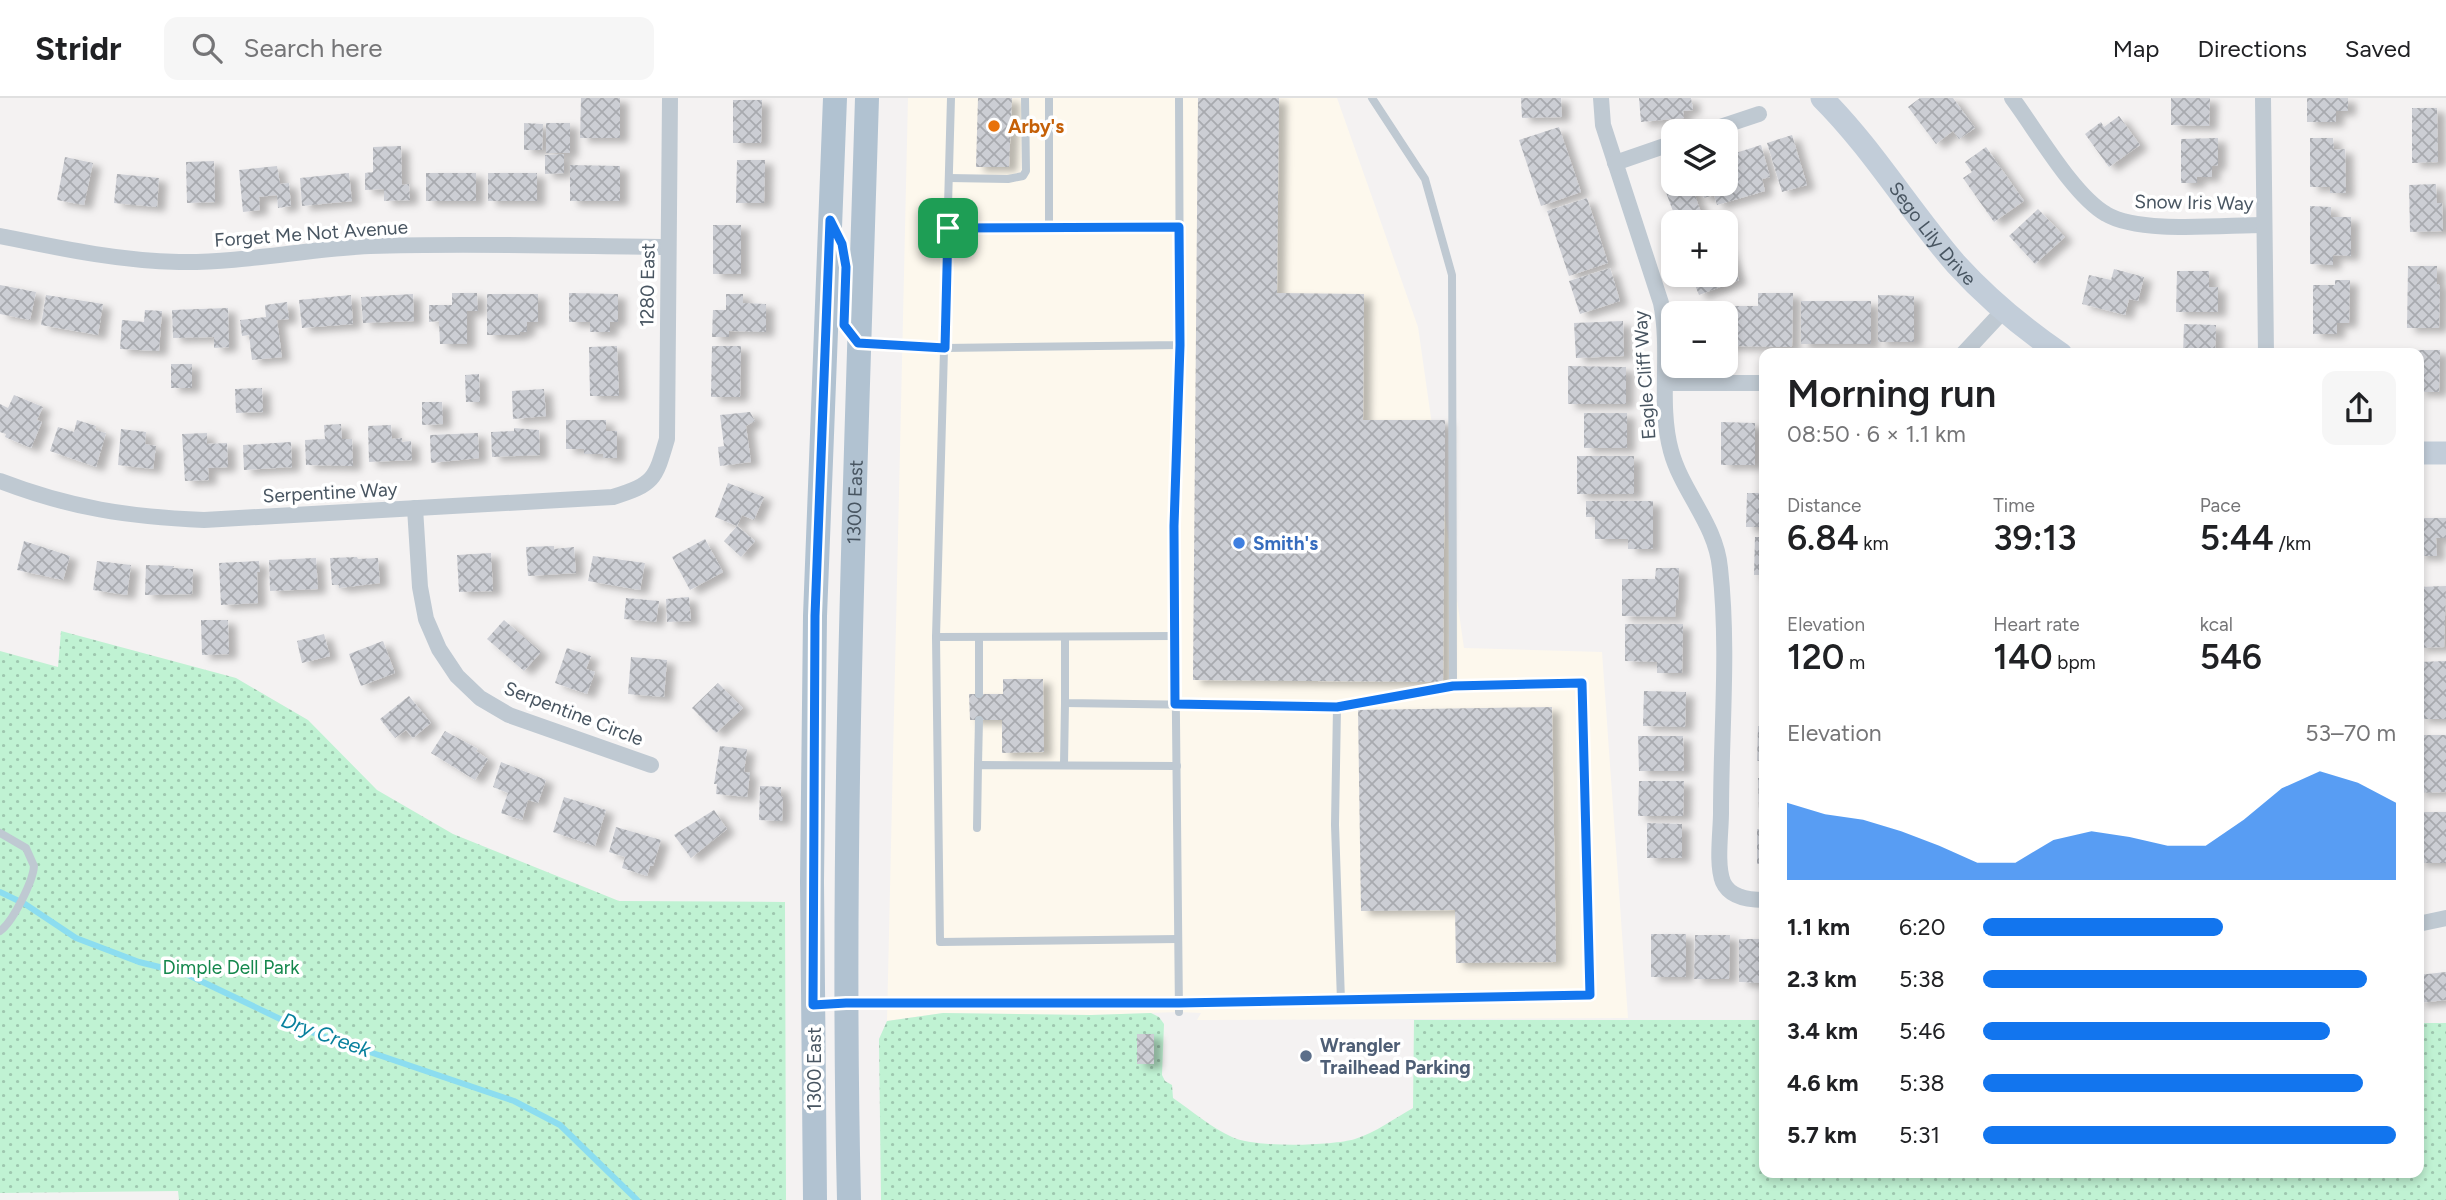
<!DOCTYPE html>
<html lang="en">
<head>
<meta charset="utf-8">
<style>
  body { margin:0; font-family:Figtree,sans-serif; background:#f6f6f6; color:#202124; height:100vh; display:flex; flex-direction:column; font-size:26px; white-space:nowrap }
  * { box-sizing:border-box; margin:0 }
  p { font-size:23px; color:#757577 }
  .icon { flex:none; width:38px; height:38px; fill:none; stroke:currentColor; stroke-width:2; stroke-linecap:round; stroke-linejoin:round }
  .map { position:relative; flex:1; overflow:hidden }
  .sheet { position:absolute; left:1759px; top:250px; width:665px; height:830px; display:flex; flex-direction:column; background:#fff; border-radius:14px; box-shadow:0 4px 10px #0003 }
  .sheet>* { flex:none }
  .buttons { position:absolute; left:1661px; top:21px; display:grid; gap:14px }
  .buttons a { display:grid; place-items:center; width:77px; height:77px; border-radius:14px; background:#fff; box-shadow:0 4px 10px #0003; font-size:35px }
  .pin { position:absolute; display:grid; place-items:center; width:60px; height:60px; color:#fff; margin:-30px; border-radius:14px; box-shadow:0 4px 10px #0006 }
  .round { display:grid; place-items:center; flex:none; width:74px; height:74px; border-radius:14px; background:#f6f6f6 }
  .overview { display:flex; align-items:center; justify-content:space-between; height:119px; padding:0 28px }
  h1 { font-size:38px; font-weight:600; line-height:52px }
  .metrics { display:grid; grid-template-columns:repeat(3,1fr); gap:10px; height:119px; padding:7px 28px }
  .metrics div { display:grid; align-content:center }
  .metrics b { font-size:35px; font-weight:600 }
  .metrics small { font-size:19px; font-weight:400 }
  .metrics p { font-size:19px }
  .chart { height:196px; padding:14px 28px }
  .chart p { display:flex; justify-content:space-between }
  .chart svg { width:100%; height:126px; margin-top:7px; fill:#1275ee; opacity:.7 }
  ul { padding:0 28px; list-style:none; font-size:23px }
  li { display:grid; grid-template-columns:112px 84px 1fr; align-items:center; height:52px }
  li i { height:18px; border-radius:9px; background:#1275ee }
  header { display:flex; align-items:center; gap:42px; box-sizing:border-box; height:98px; padding:0 35px; background:#fff; border-bottom:2px solid #e0e0e0 }
  header strong { font-size:33px }
  nav { display:flex; gap:38px; margin-inline-start:auto; font-size:24px }
  .search { width:490px; height:63px; background:#f6f6f6; display:flex; align-items:center; gap:18px; box-sizing:border-box; padding:0 24px; border-radius:14px; color:#757577; font-size:26px }
  .map>svg:first-child { display:block }
  .commercial { fill:#fdf8ed }
  .park { fill:url(#park-dots) }
  .lines { fill:none; stroke-linecap:round; stroke-linejoin:round }
  .stream { stroke:#8cddf0; stroke-width:6 }
  .building { fill:url(#building-cross-hatch); filter:url(#shadow) }
  .lane { stroke:#bfc9d2; stroke-width:8 }
  .street { stroke:#bfc9d2; stroke-width:16 }
  .secondary { stroke:#c2cdd9; stroke-width:23 }
  .primary { stroke:#b1c2d1; stroke-width:24 }
  .route-casing { stroke:#fff; stroke-width:14 }
  .route { stroke:#1275ee; stroke-width:9 }
  .food-dot { fill:#e8710a; stroke:#fff; stroke-width:2.5 }
  .shop-dot { fill:#3f7fe0; stroke:#fff; stroke-width:2.5 }
  .service-dot { fill:#5c6f8a; stroke:#fff; stroke-width:2.5 }
  .labels { text-anchor:middle; stroke-width:7; stroke-linejoin:round; paint-order:stroke }
  .food-label { font-size:19px; font-weight:bold; fill:#c56008; stroke:#fff; text-anchor:start }
  .street-label { font-size:19px; fill:#485561; stroke:#fff }
  .shop-label { font-size:19px; font-weight:bold; fill:#366cbe; stroke:#fff; text-anchor:start }
  .park-label { font-size:19px; fill:#14874c; stroke:#fff }
  .service-label { font-size:19px; font-weight:bold; fill:#4e5e75; stroke:#fff; text-anchor:start }
  .water-label { font-size:21px; font-style:italic; fill:#08809d; stroke:#fff }
</style>
</head>
<body>
<header>
<strong>Stridr</strong>
<div class="search"><svg class="icon" aria-label="search" viewBox="0 0 24 24"><circle cx="10" cy="10" r="6"/><path d="M15 15l6 6"/></svg>Search here</div>
<nav><a>Map</a><a>Directions</a><a>Saved</a></nav>
</header>
<div class="map">
<svg width="2446" height="1102" viewBox="0 0 2446 1102">
  <defs>
    <pattern id="park-dots" width="8" height="8" patternUnits="userSpaceOnUse" patternTransform="scale(1.75)"><rect width="8" height="8" fill="#c0f2d3"/><path d="M2 2h.1M6 6h.1" fill="none" stroke="#9ec7af" stroke-width="1.8" stroke-linecap="round"/></pattern>
    <pattern id="building-cross-hatch" width="8" height="8" patternUnits="userSpaceOnUse" patternTransform="scale(1.75)"><rect width="8" height="8" fill="#ccced4"/><path d="M0 0l8 8M0 8l8-8" fill="none" stroke="#a8aaaf"/></pattern>
    <filter id="shadow"><feDropShadow dx="8" dy="4.5" stdDeviation="3.5" flood-color="#0004"/></filter>
  </defs>
  <rect width="100%" height="100%" fill="#f4f2f2"/>
  <path class="commercial" d="M908 0H1337L1418 229 1464 550 1602 554 1628 920 1197 922 1201 915 1179 914 1091 917 943 915 887 923Z"/>
  <g class="park">
    <path d="M61 533 236 580 308 622 377 692 453 736 619 803 785 804 786 1102H179L178 1093 0 1095V553L58 569Z"/>
    <path d="M943 915 1091 917 1151 915 1159 919 1164 926 1162 977 1165 983 1172 987 1173 1000C1192 1013 1212 1030 1232 1039 1255 1050 1331 1048 1355 1041 1375 1035 1395 1020 1413 1010L1414 922H1764V1074H2418L2419 925H2446V1102H881L879 941 887 923Z"/>
  </g>
  <g class="lines">
    <path class="stream" d="M0 794 25 806 76 840 139 864 184 875 299 930 514 1003 560 1027 637 1102"/>
  </g>
  <g class="building">
    <path d="M581 0H620V40H580Z"/>
    <path d="M978 0H1012L1009 69H976Z"/>
    <path d="M1198 0H1279L1277 195 1364 196 1363 322H1445L1443 584 1193 582Z"/>
    <path d="M1521 0H1561L1562 19 1522 20Z"/>
    <path d="M1639 0H1691L1693 12 1683 13 1684 20 1641 24Z"/>
    <path d="M1920 0H1953L1975 30 1959 41 1953 33 1936 46 1908 9Z"/>
    <path d="M2171 0H2210L2209 28 2171 27Z"/>
    <path d="M2307 0H2348V13H2336V24H2307Z"/>
    <path d="M733 2H762L761 45H733Z"/>
    <path d="M2412 10H2437L2438 64 2412 65Z"/>
    <path d="M2119 18 2140 47 2109 69 2085 36 2101 24 2104 29Z"/>
    <path d="M524 25 543 26 542 52H524Z"/>
    <rect x="546" y="25" width="24" height="30"/>
    <path d="M1559 29 1581 94 1541 108 1519 42Z"/>
    <path d="M1792 37 1807 87 1782 94 1767 45Z"/>
    <path d="M2218 40V67L2212 68V79H2197V85H2181V41Z"/>
    <path d="M2310 40H2333L2334 52 2345 51 2346 95H2330V89H2310Z"/>
    <path d="M1761 47 1770 79 1762 81 1765 93 1717 107 1714 97 1704 100 1700 86H1726V58Z"/>
    <path d="M401 48 402 87 409 86 410 102 384 103V91L365 92V75L373 74V49Z"/>
    <path d="M1986 49 2024 103 1994 124 1963 80 1972 74 1965 64Z"/>
    <path d="M564 56V75L545 76V57Z"/>
    <path d="M65 59 93 65 84 107 57 102Z"/>
    <path d="M737 62H765L764 105H736Z"/>
    <path d="M214 63 215 104 187 105 186 64Z"/>
    <path d="M570 67 620 68V103H570Z"/>
    <path d="M277 68 280 86 289 85 291 108 278 110 277 97 259 99 260 112 243 114 239 72Z"/>
    <path d="M349 75 352 103 302 108 300 80Z"/>
    <rect x="426" y="75" width="50" height="28"/>
    <rect x="488" y="75" width="49" height="28"/>
    <path d="M117 76 159 80 157 109 114 105Z"/>
    <path d="M1673 76V86H1691L1703 120 1692 124H1677L1661 81Z"/>
    <path d="M2436 86 2437 105H2442L2443 133 2410 134 2409 87Z"/>
    <path d="M1587 100 1608 165 1569 178 1547 113Z"/>
    <path d="M2310 108 2331 109V119H2351V158L2333 157V167L2310 166Z"/>
    <path d="M2038 111 2065 139 2035 166 2009 138Z"/>
    <rect x="713" y="127" width="28" height="49"/>
    <path d="M1726 146 1739 182 1699 197 1691 177H1726Z"/>
    <path d="M2408 168H2437V186H2440L2439 230H2407Z"/>
    <path d="M1610 170 1620 203 1580 216 1569 183Z"/>
    <path d="M2114 171 2144 179 2138 203 2129 201 2125 217 2082 206 2089 177 2111 182Z"/>
    <path d="M2177 173H2209V189H2218V214H2176Z"/>
    <path d="M2335 182H2350L2349 225H2337V236H2313V187H2335Z"/>
    <path d="M0 187 36 194 30 222 0 216Z"/>
    <path d="M452 195H477L478 213H467V246H440L439 223 429 224V207H452Z"/>
    <path d="M569 195 618 196V224H610V234H590V224H569Z"/>
    <path d="M1758 195H1793L1792 249 1726 248V215H1718V208H1758Z"/>
    <path d="M413 196 414 223 363 225 361 199Z"/>
    <path d="M487 196H538V224H527V234H520V237H487Z"/>
    <path d="M726 196H743V205L766 206V234L729 233V239H712L713 212H726Z"/>
    <path d="M46 197 103 206 98 237 41 227Z"/>
    <path d="M351 197 353 226 302 230 299 202Z"/>
    <path d="M1878 197 1914 198V244H1878Z"/>
    <rect x="1801" y="203" width="70" height="43"/>
    <path d="M287 204 289 221 277 222 282 259 252 262 249 237 242 238 240 222 266 219 265 207Z"/>
    <path d="M228 210 229 249 214 250V239L173 240 172 212Z"/>
    <path d="M145 212 162 213 159 253 120 251 122 222 144 224Z"/>
    <path d="M1623 223 1624 258 1576 260 1574 225Z"/>
    <path d="M2184 226 2216 227 2215 256H2183Z"/>
    <path d="M617 248 619 298H590L589 249Z"/>
    <path d="M712 248H741L740 299H711Z"/>
    <path d="M2412 252H2440L2439 294H2418V256H2412Z"/>
    <rect x="171" y="266" width="21" height="24"/>
    <path d="M1568 268 1626 269V306H1568Z"/>
    <path d="M479 276 480 304H466L465 277Z"/>
    <path d="M262 290 263 314 236 315 235 291Z"/>
    <path d="M544 291 546 318 513 321 512 293Z"/>
    <path d="M14 297 43 309 37 322 42 324 31 350 5 339 6 336 0 334V306L8 310Z"/>
    <path d="M422 304H442L443 326 422 327Z"/>
    <path d="M750 314 755 323 746 328 751 364 720 368 718 349 724 348 720 317Z"/>
    <rect x="1584" y="315" width="43" height="35"/>
    <path d="M77 322 96 328 95 332 106 335 96 369 50 353 58 329 74 334Z"/>
    <path d="M566 322H606V333H617V360H603V356H584V351H566Z"/>
    <path d="M1721 324 1755 325V367H1721Z"/>
    <path d="M341 326 342 341H352L353 368 306 367 305 342 325 341 324 327Z"/>
    <path d="M391 327 392 341 402 340V344L411 343 412 362 369 364 368 328Z"/>
    <path d="M514 330 539 332 540 357 492 359 491 334 514 333Z"/>
    <path d="M121 331 146 334 145 346 156 348 153 371 118 367Z"/>
    <path d="M207 335V346L227 345 228 369 208 370 209 382 185 383 182 336Z"/>
    <path d="M478 335 479 360 431 365 430 337Z"/>
    <path d="M291 344 292 369 244 372 243 347Z"/>
    <rect x="1577" y="358" width="57" height="38"/>
    <path d="M728 385 764 399 754 422 742 417 737 428 755 443 741 459 724 443 737 428 715 419Z"/>
    <path d="M1747 395H1764V429H1746Z"/>
    <path d="M1586 403H1653V451H1628V441H1595V419H1586Z"/>
    <path d="M2418 420H2446V440H2436L2437 458H2418Z"/>
    <path d="M1755 439H1764V477H1754Z"/>
    <path d="M705 441 723 474 690 492 672 459Z"/>
    <path d="M24 443 70 458 63 482 17 472Z"/>
    <path d="M554 448V451L574 449 576 475 528 478 526 449Z"/>
    <path d="M491 455 493 493 459 494 457 457Z"/>
    <path d="M593 458 645 465 640 492 588 483Z"/>
    <path d="M357 459 358 461 378 460 380 485 339 490V487H332L330 460Z"/>
    <path d="M316 460 318 491 270 493 269 462Z"/>
    <path d="M97 463 131 467 127 497 93 492Z"/>
    <path d="M259 463 260 474H257L258 505 221 507 219 465Z"/>
    <path d="M146 467 174 468 173 470 193 471 192 496 145 497Z"/>
    <path d="M1656 470H1679L1678 502H1676L1675 519 1622 518V481H1655Z"/>
    <path d="M2446 488 2444 549 2418 550V489Z"/>
    <path d="M689 499 691 523 667 524 666 501Z"/>
    <path d="M626 500 659 503 656 524 624 521Z"/>
    <path d="M201 522H228L229 556 202 557Z"/>
    <path d="M504 522 541 554 524 573 487 541Z"/>
    <path d="M1625 526H1683L1682 575H1657V564L1625 563Z"/>
    <rect x="1760" y="533" width="4" height="34"/>
    <path d="M324 536 330 558 302 565 297 543Z"/>
    <path d="M383 543 395 575 361 588 349 556Z"/>
    <path d="M567 550 591 558 586 571 595 574 587 596 555 585Z"/>
    <path d="M631 559 667 562 664 599 628 596Z"/>
    <path d="M2446 563V621H2420L2419 564Z"/>
    <path d="M1003 581H1043L1044 654 1002 655V622H970L969 596H1003Z"/>
    <path d="M718 585 743 610 716 635 692 610Z"/>
    <path d="M1644 593 1686 594 1685 629 1643 628Z"/>
    <path d="M409 598 431 625 413 640 406 632 395 640 380 621Z"/>
    <path d="M1552 609 1556 864 1456 865 1455 812 1361 813 1358 612Z"/>
    <path d="M1758 628H1764V663H1757Z"/>
    <path d="M445 633 478 651 476 653 488 661 475 682 431 655Z"/>
    <path d="M2418 637H2446V694L2418 695Z"/>
    <path d="M1638 638H1683L1684 673H1639Z"/>
    <path d="M720 648 747 651 744 674 750 675 747 699 716 696 717 686H714Z"/>
    <path d="M501 664 546 682 538 705 528 702 522 722 501 715 508 695 493 689Z"/>
    <path d="M1758 680H1764V715H1759Z"/>
    <path d="M1639 683H1684L1683 718H1638Z"/>
    <path d="M760 688 781 689V698L783 699 782 723 759 722Z"/>
    <path d="M564 699 606 712 595 748 553 734Z"/>
    <path d="M714 712 727 731 691 760 674 737Z"/>
    <rect x="2418" y="714" width="28" height="51"/>
    <path d="M1647 725 1682 726V760H1647Z"/>
    <path d="M616 729 661 742 653 768H650L647 778 622 770 625 759 609 754Z"/>
    <path d="M1757 731H1764V765L1757 766Z"/>
    <rect x="1651" y="836" width="35" height="43"/>
    <path d="M1695 837H1730L1729 881H1694Z"/>
    <path d="M1739 841H1764V885L1739 884Z"/>
    <path d="M2446 874V902L2418 905V877Z"/>
    <rect x="1137" y="936" width="17" height="30"/>
  </g>
  <g class="lines">
    <g class="lane">
      <path d="M951 0 936 539 1175 538"/>
      <path d="M1049 0V129"/>
      <path d="M1372 0 1425 81 1452 177 1453 588"/>
      <path d="M949 80 1008 81 1023 78 1026 73 1025 0"/>
      <path d="M948 129H1179"/>
      <path d="M861 245 945 250 1180 247 1179 0"/>
      <path d="M936 539 940 844 1178 841"/>
      <path d="M979 539V596"/>
      <path d="M1065 539V605L1337 609"/>
      <path d="M978 667 979 622"/>
      <path d="M1064 667 1065 605"/>
      <path d="M977 730 978 667 1177 668"/>
      <path d="M0 735 26 750 34 768C33 783 13 824 0 833"/>
      <path d="M814 907 846 905H1179L1590 897 1582 585 1453 588 1337 609 1335 727 1341 903"/>
      <path d="M1179 914 1174 428 1180 247"/>
    </g>
    <g class="street">
      <path d="M1601 0 1603 27 1661 205C1671 253 1658 306 1671 353 1682 394 1716 426 1720 470 1729 551 1721 633 1721 715 1721 733 1716 767 1723 784 1730 800 1749 802 1764 802"/>
      <path d="M2012 0C2036 32 2073 97 2106 116 2139 136 2223 127 2264 127"/>
      <path d="M2263 0 2266 256"/>
      <path d="M1708 33 1759 16"/>
      <path d="M1615 65 1673 45"/>
      <path d="M0 138C59 150 118 163 179 164 243 165 306 151 370 148 469 145 569 148 668 149"/>
      <path d="M1963 256 2003 213"/>
      <path d="M1666 285H1764"/>
      <path d="M0 383C70 410 129 419 204 422L613 399C654 386 655 382 667 341L670 0"/>
      <path d="M415 410 420 489 426 521 439 551 457 578 480 600 509 617 651 667"/>
      <path d="M2418 826 2446 820"/>
    </g>
    <g class="secondary">
      <path id="s1" d="M1822 0C1873 51 1909 112 1956 166 1987 200 2023 230 2061 256"/>
      <path d="M2418 355H2446"/>
    </g>
    <g class="primary">
      <path d="M815 1102 812 784 815 518 835 0"/>
      <path id="s2" d="M849 1102C840 734 856 367 867 0"/>
    </g>
  </g>
  <g class="lines">
    <g class="route-casing">
      <path id="route" d="M830 122 842 146 846 169 844 227 858 245 945 250 948 130 1179 129 1180 247 1174 428 1175 606 1337 609 1453 588 1582 585 1590 897 1179 905H846L813 907 815 518Z"/>
    </g>
    <use href="#route" class="route"/>
  </g>
  <circle class="food-dot" cx="994" cy="28" r="7"/>
  <circle class="shop-dot" cx="1239" cy="445" r="7"/>
  <circle class="service-dot" cx="1306" cy="958" r="7"/>
  <g class="labels">
    <g class="food-label">
      <text x="1008" y="35">Arby's</text>
    </g>
    <g class="street-label">
      <text transform="translate(2194 104) rotate(1)" y="7">Snow Iris Way</text>
      <text transform="translate(311 135) rotate(-4)" y="7">Forget Me Not Avenue</text>
      <text dy="7" stroke="none"><textPath href="#s1" startOffset="175">Sego Lily Drive</textPath></text>
      <text transform="translate(647 187) rotate(-89)" y="7">1280 East</text>
      <text transform="translate(1644 277) rotate(-94)" y="7">Eagle Cliff Way</text>
      <text transform="translate(330 394) rotate(-3)" y="7">Serpentine Way</text>
      <text dy="7" stroke="none"><textPath href="#s2" startOffset="698">1300 East</textPath></text>
      <text transform="translate(574 615) rotate(21)" y="7">Serpentine Circle</text>
      <text transform="translate(814 971) rotate(-90)" y="7">1300 East</text>
    </g>
    <g class="shop-label">
      <text x="1253" y="452">Smith's</text>
    </g>
    <g class="park-label">
      <text x="231" y="876">Dimple Dell Park</text>
    </g>
    <g class="service-label">
      <text x="1320" y="954">Wrangler<tspan x="1320" dy="22">Trailhead Parking</tspan></text>
    </g>
    <g class="water-label">
      <text transform="translate(326 937) rotate(20)" y="7">Dry Creek</text>
    </g>
  </g>
</svg>
<div class="buttons">
<a><svg class="icon" aria-label="layers" viewBox="0 0 24 24"><path d="M12 4l9 5-9 5-9-5zM3 14l9 5 9-5"/></svg></a>
<a>+</a>
<a>−</a>
</div>
<div class="pin" style="left:948px;top:130px;background:#1e9e55"><svg class="icon" aria-label="arrive" viewBox="0 0 24 24"><path d="M6 21V4h12l-3 4 3 4H6"/></svg></div>
<section class="sheet">
<div class="overview"><div><h1>Morning run</h1><p>08:50 · 6 × 1.1 km</p></div><a class="round"><svg class="icon" aria-label="share" viewBox="0 0 24 24"><path d="M12 15V3M7 8l5-5 5 5M5 13v7h14v-7"/></svg></a></div>
<div class="metrics">
<div><p>Distance</p><b>6.84<small> km</small></b></div>
<div><p>Time</p><b>39:13</b></div>
<div><p>Pace</p><b>5:44<small> /km</small></b></div>
</div>
<div class="metrics">
<div><p>Elevation</p><b>120<small> m</small></b></div>
<div><p>Heart rate</p><b>140<small> bpm</small></b></div>
<div><p>kcal</p><b>546</b></div>
</div>
<div class="chart"><p><span>Elevation</span>53–70 m</p>
<svg viewBox="0 0 160 44" preserveAspectRatio="none"><path d="M0 44V17L10 21L20 23L30 27L40 32L50 38L60 38L70 30L80 27L90 29L100 32L110 32L120 23L130 12L140 6L150 10L160 17V44z"/></svg>
</div>
<ul>
<li><b>1.1 km</b>6:20<i style="width:58%"></i></li>
<li><b>2.3 km</b>5:38<i style="width:93%"></i></li>
<li><b>3.4 km</b>5:46<i style="width:84%"></i></li>
<li><b>4.6 km</b>5:38<i style="width:92%"></i></li>
<li><b>5.7 km</b>5:31<i style="width:100%"></i></li>
</ul>
</section>
</div>
</body>
</html>
